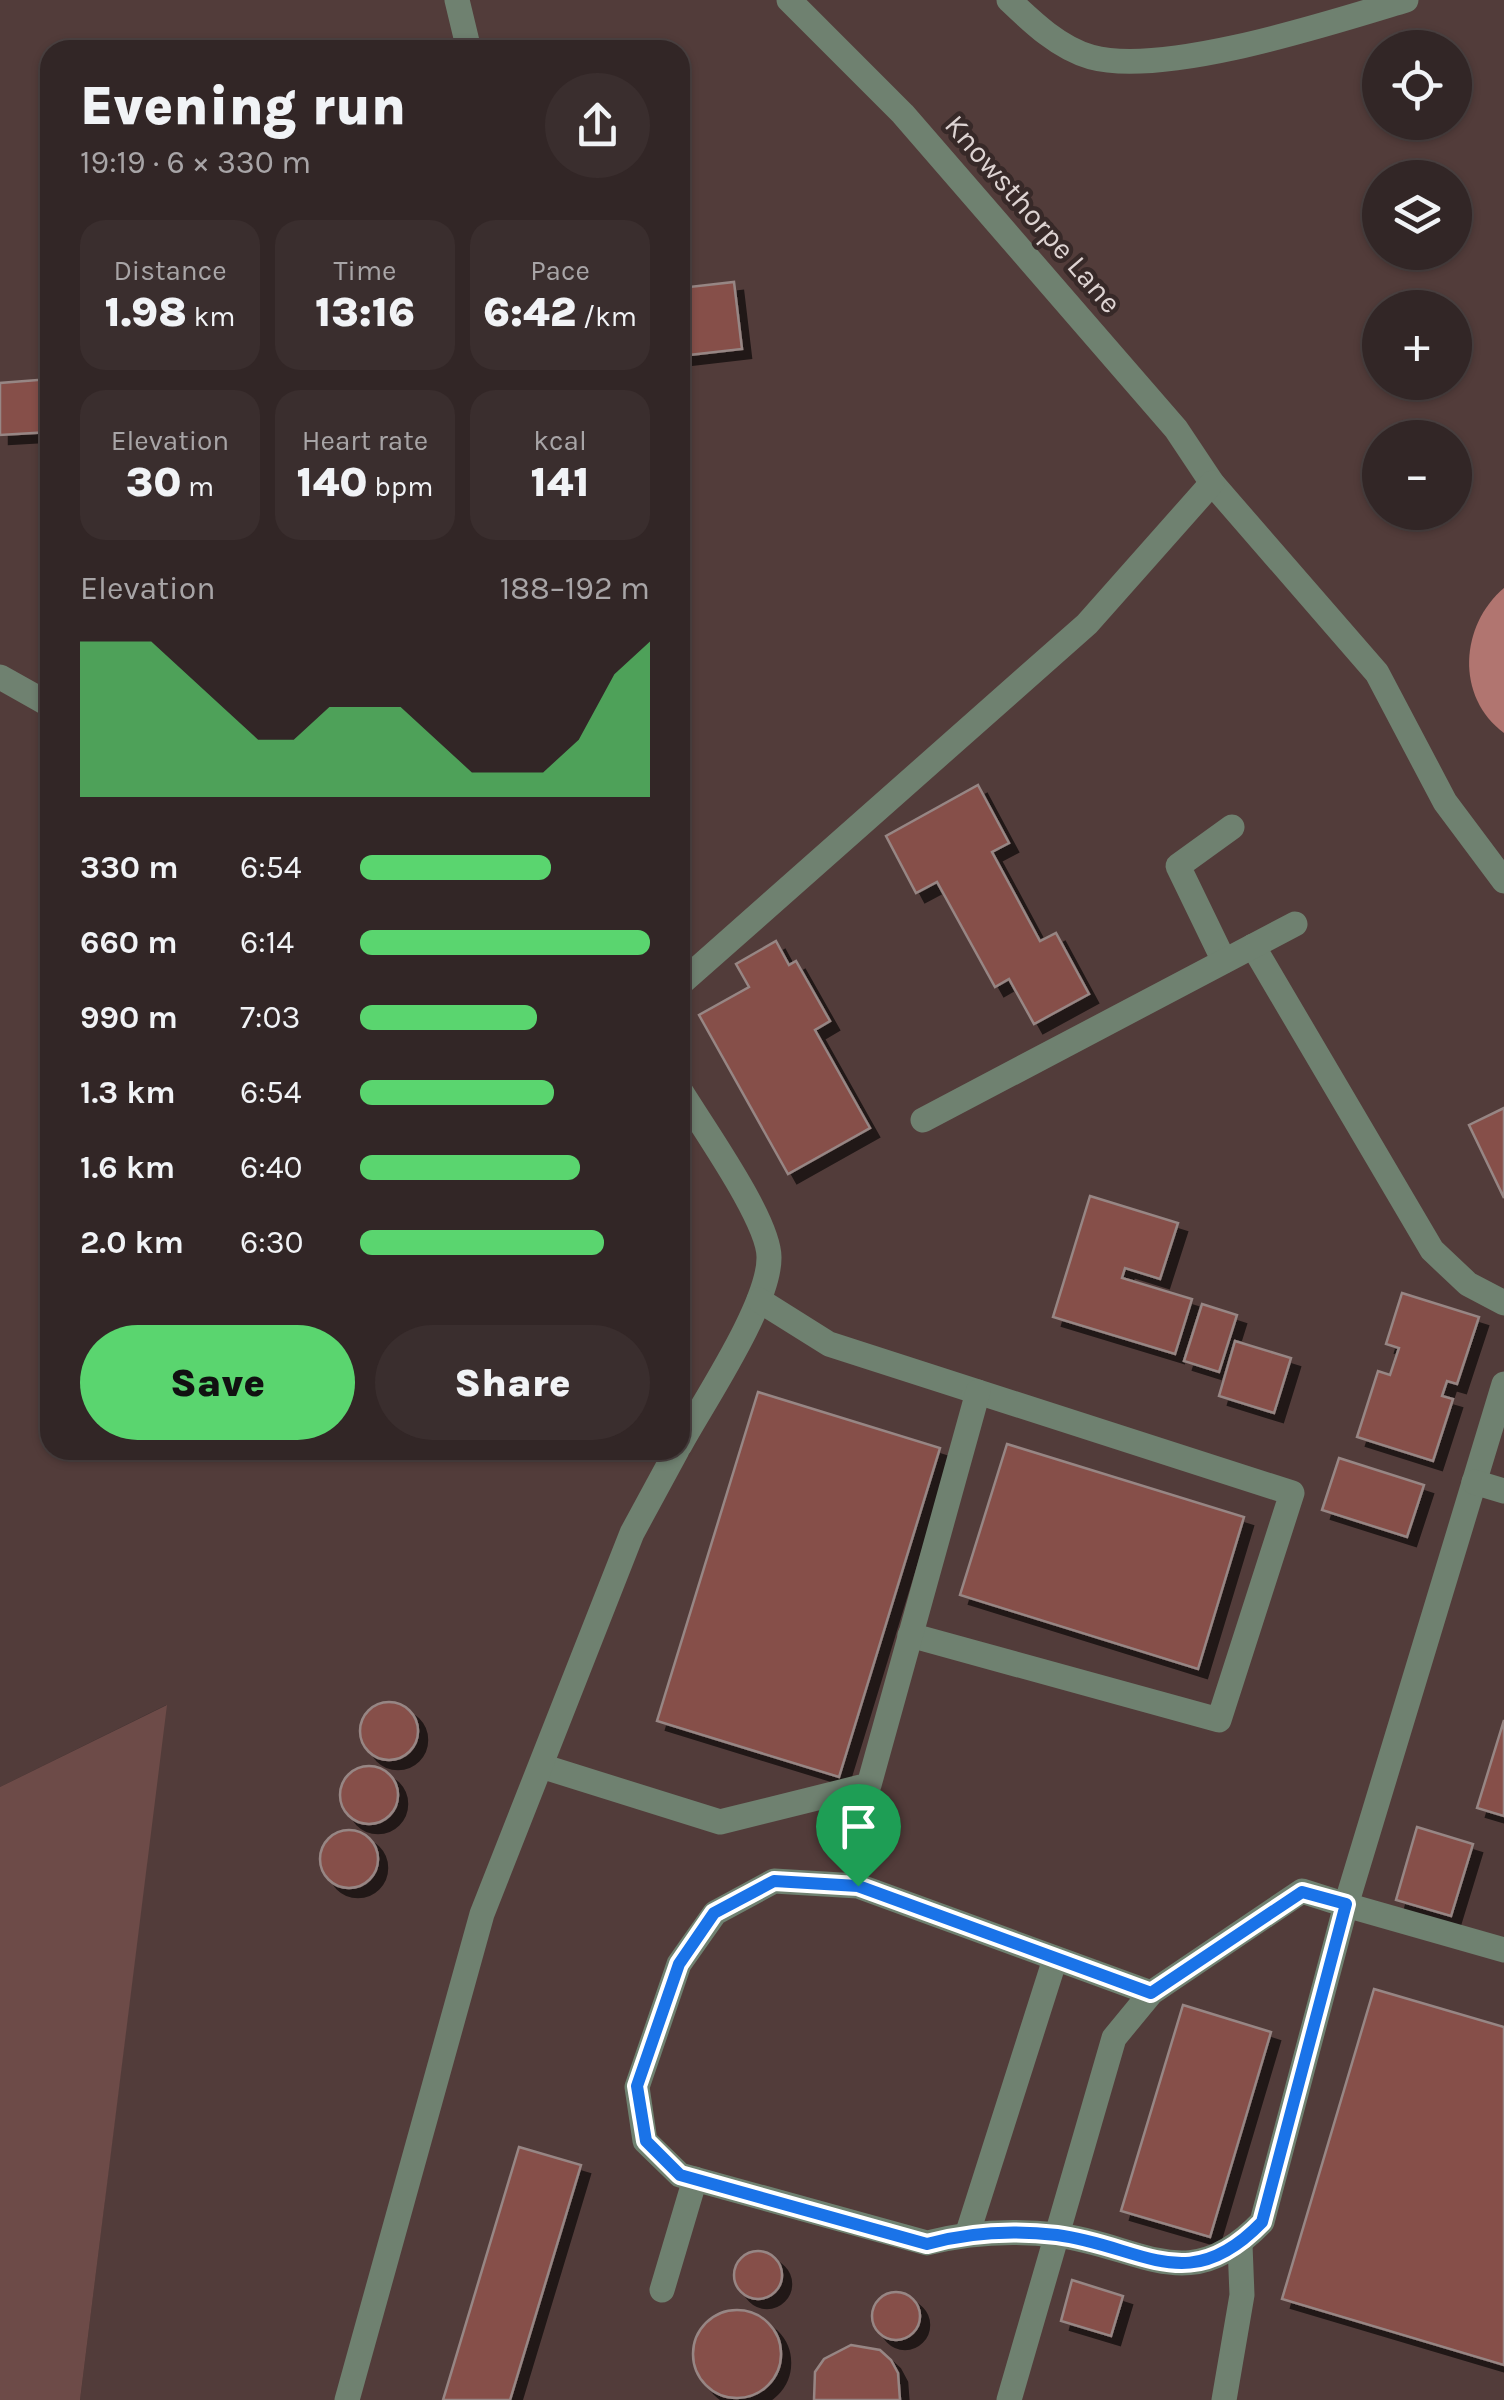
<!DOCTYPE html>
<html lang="en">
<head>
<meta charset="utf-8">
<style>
  body { margin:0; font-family:Karla,sans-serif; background:#3a2e2e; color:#f1f3f6; height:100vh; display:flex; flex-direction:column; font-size:38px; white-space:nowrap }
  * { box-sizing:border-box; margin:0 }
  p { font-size:32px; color:#a8a5a7 }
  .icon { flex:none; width:55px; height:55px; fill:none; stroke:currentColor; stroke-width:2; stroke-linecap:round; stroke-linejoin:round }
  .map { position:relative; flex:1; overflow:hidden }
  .drawer { position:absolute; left:40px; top:40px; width:650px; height:1420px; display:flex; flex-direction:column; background:#322626; border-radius:30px; box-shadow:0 2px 8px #0004,0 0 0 2px #4d4343 }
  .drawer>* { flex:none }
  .buttons { position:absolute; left:1362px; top:30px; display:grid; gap:20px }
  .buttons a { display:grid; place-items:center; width:110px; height:110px; border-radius:50%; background:#322626; box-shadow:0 2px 8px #0004,0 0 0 2px #4d4343; font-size:50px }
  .pin { position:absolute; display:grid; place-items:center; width:85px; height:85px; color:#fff; margin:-102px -42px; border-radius:50% 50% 50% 0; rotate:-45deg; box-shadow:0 0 10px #0007 }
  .pin .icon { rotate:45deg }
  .round { display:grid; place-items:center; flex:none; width:105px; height:105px; border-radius:52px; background:#3a2e2e }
  .summary { display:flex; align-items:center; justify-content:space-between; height:170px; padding:0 40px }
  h1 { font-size:55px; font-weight:800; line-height:75px }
  .stats { display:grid; grid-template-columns:repeat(3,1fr); gap:15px; height:170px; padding:10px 40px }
  .stats div { display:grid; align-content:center; border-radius:25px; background:#3a2e2e; text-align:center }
  .stats b { font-size:42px; font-weight:800 }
  .stats small { font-size:28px; font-weight:400 }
  .stats p { font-size:28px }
  .chart { height:280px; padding:20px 40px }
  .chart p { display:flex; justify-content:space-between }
  .chart svg { width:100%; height:180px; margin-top:10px; fill:#5ad56f; opacity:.7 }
  .action { display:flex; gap:20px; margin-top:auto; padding:20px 40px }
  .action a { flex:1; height:115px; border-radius:60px; background:#5ad56f; color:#111; font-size:40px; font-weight:800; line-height:115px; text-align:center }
  .action a+a { background:#3a2e2e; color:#f1f3f6 }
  ul { padding:0 40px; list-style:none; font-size:32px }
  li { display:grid; grid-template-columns:160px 120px 1fr; align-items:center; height:75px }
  li i { height:25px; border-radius:12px; background:#5ad56f }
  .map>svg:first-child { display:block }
  .built { fill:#523c3a; fill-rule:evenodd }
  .green { fill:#6d4b48 }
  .water { fill:#b17570 }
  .building { fill:#864f4a; stroke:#978684; stroke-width:2.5; filter:url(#shadow) }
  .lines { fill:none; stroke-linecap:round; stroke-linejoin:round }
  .minor { stroke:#6f8170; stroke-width:25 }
  .route-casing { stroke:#fff; stroke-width:20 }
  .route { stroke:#1a73e8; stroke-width:12 }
  .labels { text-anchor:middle; stroke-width:9; stroke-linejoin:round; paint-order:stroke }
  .street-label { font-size:30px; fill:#ddd3d2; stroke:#372928 }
</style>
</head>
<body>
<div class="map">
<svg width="1504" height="2400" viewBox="0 0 1504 2400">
  <defs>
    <filter id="shadow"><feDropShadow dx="9" dy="9" stdDeviation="0" flood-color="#0009"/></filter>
  </defs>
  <rect width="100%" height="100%" fill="#423332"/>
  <path class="built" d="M0 0H1504V2400H80L166 1705 0 1787ZM1380 48H1455V122H1380ZM50 50H680V1450H50ZM1380 178H1455V252H1380ZM1380 308H1455V382H1380ZM1380 438H1455V512H1380Z"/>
  <path class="green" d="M167 1705 80 2400H0V1787Z"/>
  <path class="water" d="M1504 588V733C1455 697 1460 625 1504 588Z"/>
  <g class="building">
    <path d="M734 282 742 349 680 356V288Z"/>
    <path d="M50 379V432L0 435V383Z"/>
    <path d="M978 785 1009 843 992 852 1040 941 1056 933 1089 994 1034 1024 1009 979 995 987 937 882 916 893 886 836Z"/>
    <path d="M776 941 789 965 796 961 830 1021 815 1030 870 1128 788 1174 699 1015 749 987 736 964Z"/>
    <path d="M1504 1108V1198L1469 1125Z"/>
    <path d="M1090 1196 1178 1223 1160 1279 1125 1268 1122 1278 1192 1299 1175 1354 1053 1317Z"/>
    <path d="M1402 1293 1479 1317 1457 1384 1447 1381 1442 1396 1453 1399 1433 1461 1357 1437 1378 1371 1390 1375 1399 1348 1386 1344Z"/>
    <path d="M1202 1304 1237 1315 1219 1372 1184 1361Z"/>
    <path d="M1235 1341 1291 1358 1274 1413 1219 1396Z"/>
    <path d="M758 1392 940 1448 839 1777 657 1721Z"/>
    <path d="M1007 1444 1244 1517 1198 1669 960 1595Z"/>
    <path d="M1339 1458 1424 1485 1407 1537 1322 1510Z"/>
    <circle cx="389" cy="1731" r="29"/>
    <path d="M1504 1720V1816L1477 1808Z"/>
    <circle cx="369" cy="1795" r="29"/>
    <path d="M1417 1827 1473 1844 1451 1916 1396 1900Z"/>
    <circle cx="349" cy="1859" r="29"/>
    <path d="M1374 1989 1504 2027V2365L1282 2299Z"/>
    <path d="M1183 2005 1271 2032 1210 2237 1121 2211Z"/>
    <path d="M519 2147 581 2165 510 2400H443Z"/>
    <circle cx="758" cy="2275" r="24"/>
    <path d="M1072 2280 1123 2296 1111 2336 1061 2321Z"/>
    <circle cx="896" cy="2316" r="24"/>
    <circle cx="737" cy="2354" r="44"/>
    <path d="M851 2345 880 2350 891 2360 898 2373 900 2400H814L815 2372 824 2359Z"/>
  </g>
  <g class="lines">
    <g class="minor">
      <path d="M457 0 469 50"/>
      <path d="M789 0 903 114 1176 429 1212 483 1377 673 1445 802 1504 881"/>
      <path d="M1009 0C1032 22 1059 48 1091 57 1164 77 1330 23 1406 0"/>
      <path d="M0 677 50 705"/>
      <path d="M1253 946 1432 1250 1468 1284 1504 1303"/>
      <path d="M1224 961 1178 866 1232 827"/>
      <path d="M680 984 1087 624 1212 483"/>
      <path d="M680 1090C701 1125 770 1221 769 1258 769 1305 704 1401 680 1445"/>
      <path d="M923 1120 1295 924"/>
      <path d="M759 1300 829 1344 1292 1493 1219 1720 910 1635"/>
      <path d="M1504 1384 1346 1905 1504 1950"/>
      <path d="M1474 1482 1504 1491"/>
      <path d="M541 1766 720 1822 869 1785 978 1392"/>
      <path d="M968 2232 1055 1959"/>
      <path d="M662 2290 695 2179"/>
      <path d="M347 2400 482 1914 632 1533 677 1450"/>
      <path d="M1009 2400 1114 2038 1151 1993 1302 1891 1346 1905 1262 2222C1188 2299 1142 2246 1057 2235 1013 2230 970 2232 927 2243L680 2175 645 2141 637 2087 679 1964 715 1913 774 1881 858 1886 1151 1993"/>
      <path d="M1224 2400 1242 2295 1240 2245"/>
    </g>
  </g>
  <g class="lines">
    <g class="route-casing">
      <path id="route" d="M774 1881 858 1886 1151 1993 1302 1892 1346 1904 1262 2222C1188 2299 1142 2246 1057 2235 1013 2230 970 2232 927 2244L680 2175 646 2141 637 2086 679 1964 714 1913Z"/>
    </g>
    <use href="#route" class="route"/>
  </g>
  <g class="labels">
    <g class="street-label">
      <text transform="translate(1033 214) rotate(49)" y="10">Knowsthorpe Lane</text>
    </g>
  </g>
</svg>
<div class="buttons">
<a><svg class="icon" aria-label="locate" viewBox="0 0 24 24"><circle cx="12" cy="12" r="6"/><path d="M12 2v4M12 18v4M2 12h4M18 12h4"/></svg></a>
<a><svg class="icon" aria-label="layers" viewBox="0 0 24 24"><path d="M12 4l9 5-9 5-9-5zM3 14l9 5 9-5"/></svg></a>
<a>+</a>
<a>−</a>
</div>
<div class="pin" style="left:858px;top:1886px;background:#1e9e55"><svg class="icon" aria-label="arrive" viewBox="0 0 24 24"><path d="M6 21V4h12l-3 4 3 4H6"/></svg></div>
<section class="drawer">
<div class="summary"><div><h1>Evening run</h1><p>19:19 · 6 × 330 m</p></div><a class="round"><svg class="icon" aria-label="share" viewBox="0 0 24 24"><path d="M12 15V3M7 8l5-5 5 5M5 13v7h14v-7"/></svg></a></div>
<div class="stats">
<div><p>Distance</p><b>1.98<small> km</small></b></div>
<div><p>Time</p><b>13:16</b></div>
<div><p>Pace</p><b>6:42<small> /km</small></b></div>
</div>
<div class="stats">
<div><p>Elevation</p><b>30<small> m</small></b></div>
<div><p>Heart rate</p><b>140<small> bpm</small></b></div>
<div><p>kcal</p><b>141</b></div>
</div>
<div class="chart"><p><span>Elevation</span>188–192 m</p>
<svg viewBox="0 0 160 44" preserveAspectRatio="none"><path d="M0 44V6L10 6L20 6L30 14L40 22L50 30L60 30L70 22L80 22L90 22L100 30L110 38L120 38L130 38L140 30L150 14L160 6V44z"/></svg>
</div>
<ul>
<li><b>330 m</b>6:54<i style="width:66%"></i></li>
<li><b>660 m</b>6:14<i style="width:100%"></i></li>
<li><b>990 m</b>7:03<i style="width:61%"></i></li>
<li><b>1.3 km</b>6:54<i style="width:67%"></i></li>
<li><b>1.6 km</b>6:40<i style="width:76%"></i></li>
<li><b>2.0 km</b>6:30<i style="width:84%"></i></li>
</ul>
<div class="action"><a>Save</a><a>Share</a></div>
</section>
</div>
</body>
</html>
